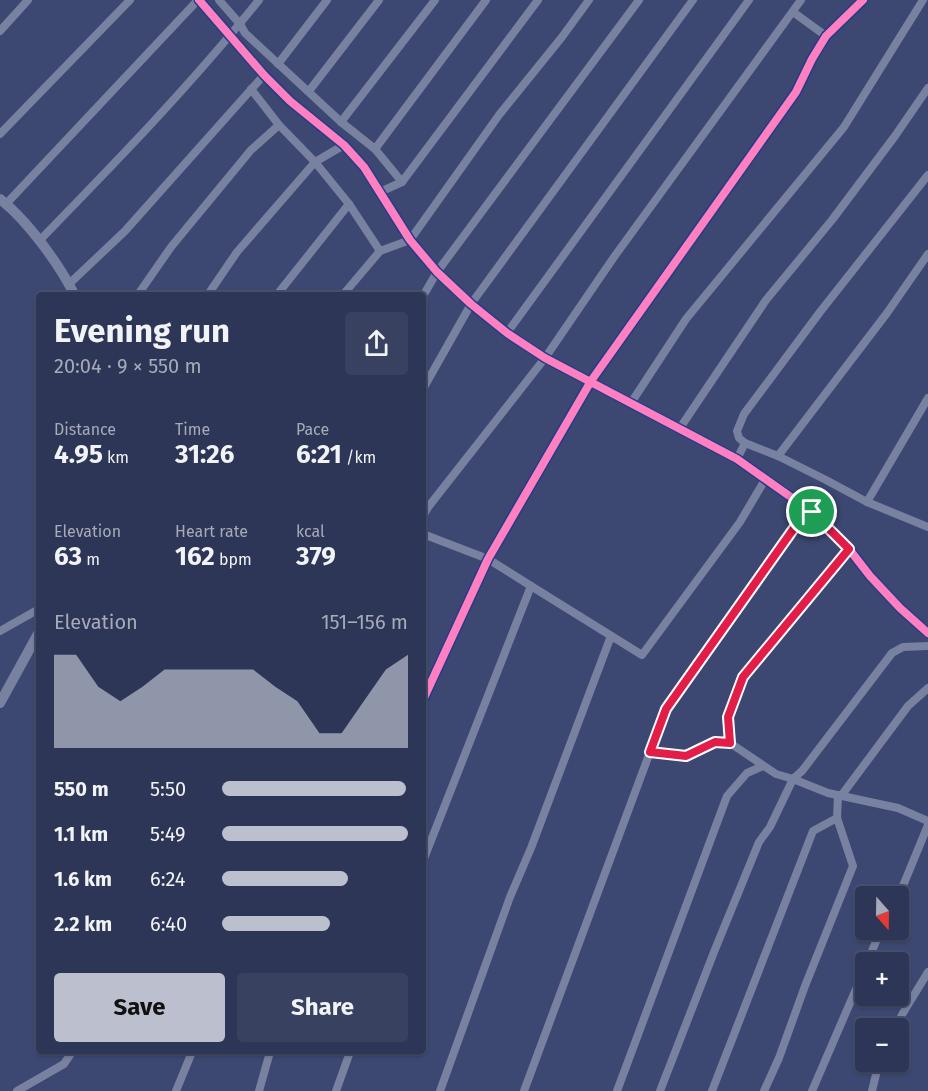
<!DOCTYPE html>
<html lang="en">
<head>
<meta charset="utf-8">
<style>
  body { margin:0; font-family:"Fira Sans",sans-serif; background:#394160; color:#f1f3f6; height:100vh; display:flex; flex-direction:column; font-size:22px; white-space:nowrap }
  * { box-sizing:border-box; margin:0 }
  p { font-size:20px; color:#a7abb9 }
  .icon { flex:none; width:33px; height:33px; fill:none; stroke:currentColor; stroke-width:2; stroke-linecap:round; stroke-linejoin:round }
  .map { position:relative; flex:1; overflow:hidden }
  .side { position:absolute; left:36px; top:292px; width:390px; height:762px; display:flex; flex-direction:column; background:#2d3656; border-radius:6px; box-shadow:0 2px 4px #0004,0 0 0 2px #48506c }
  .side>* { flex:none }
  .needle { width:39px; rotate:160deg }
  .buttons { position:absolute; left:855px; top:886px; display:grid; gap:12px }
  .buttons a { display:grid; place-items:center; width:54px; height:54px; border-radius:6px; background:#2d3656; box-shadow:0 2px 4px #0004,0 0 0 2px #48506c; font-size:30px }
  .pin { position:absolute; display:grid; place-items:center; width:51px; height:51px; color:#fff; margin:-26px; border:3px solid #fff; border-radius:50%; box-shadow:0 2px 6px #0007 }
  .round { display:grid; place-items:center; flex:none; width:63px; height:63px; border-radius:6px; background:#394160 }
  .overview { display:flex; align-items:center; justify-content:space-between; height:102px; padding:0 18px }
  h1 { font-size:33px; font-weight:700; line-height:45px }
  .metrics { display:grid; grid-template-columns:repeat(3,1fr); gap:9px; height:102px; padding:6px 18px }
  .metrics div { display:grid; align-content:center }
  .metrics b { font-size:26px; font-weight:700 }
  .metrics small { font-size:16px; font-weight:400 }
  .metrics p { font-size:16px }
  .chart { height:168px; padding:12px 18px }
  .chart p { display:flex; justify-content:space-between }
  .chart svg { width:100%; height:108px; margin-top:6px; fill:#bbbfce; opacity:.7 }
  .button { display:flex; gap:12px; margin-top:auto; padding:12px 18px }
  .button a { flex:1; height:69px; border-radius:6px; background:#bbbfce; color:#111; font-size:24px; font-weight:700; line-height:69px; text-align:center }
  .button a+a { background:#394160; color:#f1f3f6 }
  ul { padding:0 18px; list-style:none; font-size:20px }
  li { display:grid; grid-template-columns:96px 72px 1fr; align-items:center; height:45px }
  li i { height:15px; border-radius:8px; background:#bbbfce }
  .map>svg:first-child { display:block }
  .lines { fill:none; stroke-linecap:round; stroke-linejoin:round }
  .minor { stroke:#78819f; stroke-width:8 }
  .tertiary { stroke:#78819f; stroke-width:10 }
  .cycleway-casing { stroke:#253b89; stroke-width:11 }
  .cycleway { stroke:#ff80c0; stroke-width:8 }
  .route-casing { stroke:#fff; stroke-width:12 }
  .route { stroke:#e11d48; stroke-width:8 }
</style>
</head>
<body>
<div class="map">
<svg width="928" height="1091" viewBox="0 0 928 1091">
  <rect width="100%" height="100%" fill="#3c4872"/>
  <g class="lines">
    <g class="minor">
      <path d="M219 0 240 24 245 33 341 122 375 149 402 182"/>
      <path d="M793 12 826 36"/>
      <path d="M0 31 28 0"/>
      <path d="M278 64 327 0"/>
      <path d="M251 89 279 125 315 162 349 204 276 296"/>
      <path d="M309 91 379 0"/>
      <path d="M341 122 435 0"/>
      <path d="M0 134 130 0"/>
      <path d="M375 149 486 0"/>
      <path d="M380 192 402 182 538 0"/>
      <path d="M6 204 198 0"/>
      <path d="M349 204 380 251"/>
      <path d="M39 241C115 163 191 85 259 0"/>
      <path d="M69 284 125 231 264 75"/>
      <path d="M137 296 171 247 251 150 279 125"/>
      <path d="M207 296 237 252 315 162 344 145"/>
      <path d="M342 296 380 251 410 240 499 115 562 37 589 0"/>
      <path d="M423 296 437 272 639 0"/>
      <path d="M507 333 749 0"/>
      <path d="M423 389 471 304 693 0"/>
      <path d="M631 403 686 319 844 127 923 0"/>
      <path d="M680 428 766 300 832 220 895 136 928 88"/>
      <path d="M745 443 739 438 737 431 744 414 820 312 928 175"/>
      <path d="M778 456 887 313 928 254"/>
      <path d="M737 459 745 443 778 456 826 480 867 502 928 527"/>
      <path d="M867 502 928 398"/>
      <path d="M423 516 429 506 545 358 614 257 801 0"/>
      <path d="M423 534 488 559 531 586 423 861"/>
      <path d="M531 586 642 655 740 522 766 478"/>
      <path d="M0 631 39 609"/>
      <path d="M423 700 488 559 591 381 796 92 812 59 826 36 863 0"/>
      <path d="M730 743 728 717 743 677 849 549"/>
      <path d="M650 752 686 756 715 742 730 743 776 774 793 779 802 771 892 653 903 647 928 646"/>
      <path d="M841 796 908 706 928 688"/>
      <path d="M898 898 928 825"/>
      <path d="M867 963 877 939 883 930"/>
      <path d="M895 1029 903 1013 928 972"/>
      <path d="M17 1091 64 1064 72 1052"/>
      <path d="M176 1091 192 1052"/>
      <path d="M259 1091 270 1052"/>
      <path d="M336 1091 350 1052"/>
      <path d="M440 1091 510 897 531 848 611 636"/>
      <path d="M524 1091 666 709 797 524 812 512"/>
      <path d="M617 1091 727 796 747 773 763 766"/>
      <path d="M660 1091 714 952 759 842 770 827 793 779 828 793 898 808 928 821"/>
      <path d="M712 1091 813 831 837 818"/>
      <path d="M764 1091 779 1058 805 986 853 866 837 818 838 795"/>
      <path d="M812 1091 866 966"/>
      <path d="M872 1091 879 1062"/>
    </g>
    <g class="tertiary">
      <path d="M199 0 264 75 290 101 344 145 364 167 410 240 437 272 471 304 507 333 545 358 737 459 812 512 849 549 870 576 900 608 928 633"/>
      <path d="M0 199C27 220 60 265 75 296"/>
      <path d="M0 703 39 632"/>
    </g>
    <g class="cycleway-casing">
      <g id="cycleway">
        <path d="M199 0 264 75 290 101 344 145 364 167 410 240 437 272 471 304 507 333 545 358 737 459 812 512 849 549 870 576 900 608 928 633"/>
        <path d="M423 700 488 559 591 381 796 92 812 59 826 36 863 0"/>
      </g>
    </g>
    <use href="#cycleway" class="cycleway"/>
  </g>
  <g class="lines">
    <g class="route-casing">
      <path id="route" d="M812 512 849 549 743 677 728 717 730 743 715 742 686 756 650 752 666 709 797 524Z"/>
    </g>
    <use href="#route" class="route"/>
  </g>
</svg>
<div class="buttons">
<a><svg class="needle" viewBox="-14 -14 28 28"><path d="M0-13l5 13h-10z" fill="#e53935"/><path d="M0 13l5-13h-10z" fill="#a7abb9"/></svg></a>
<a>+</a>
<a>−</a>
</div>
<div class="pin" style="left:812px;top:512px;background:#1e9e55"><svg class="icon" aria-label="arrive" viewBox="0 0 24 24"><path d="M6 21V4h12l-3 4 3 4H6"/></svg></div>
<section class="side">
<div class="overview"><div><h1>Evening run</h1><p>20:04 · 9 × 550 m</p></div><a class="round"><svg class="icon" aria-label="share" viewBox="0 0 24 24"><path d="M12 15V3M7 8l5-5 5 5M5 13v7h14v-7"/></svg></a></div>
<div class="metrics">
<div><p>Distance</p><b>4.95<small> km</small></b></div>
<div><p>Time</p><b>31:26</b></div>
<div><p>Pace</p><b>6:21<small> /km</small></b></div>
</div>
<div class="metrics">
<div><p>Elevation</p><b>63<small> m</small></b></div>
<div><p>Heart rate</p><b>162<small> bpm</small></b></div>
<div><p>kcal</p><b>379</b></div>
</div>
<div class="chart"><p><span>Elevation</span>151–156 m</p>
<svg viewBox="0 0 160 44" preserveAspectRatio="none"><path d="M0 44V6L10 6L20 19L30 25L40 19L50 12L60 12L70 12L80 12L90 12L100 19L110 25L120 38L130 38L140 25L150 12L160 6V44z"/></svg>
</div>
<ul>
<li><b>550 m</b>5:50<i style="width:99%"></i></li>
<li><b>1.1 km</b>5:49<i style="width:100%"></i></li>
<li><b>1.6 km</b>6:24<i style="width:68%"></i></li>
<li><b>2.2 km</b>6:40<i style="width:58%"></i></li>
</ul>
<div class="button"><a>Save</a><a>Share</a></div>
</section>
</div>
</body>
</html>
